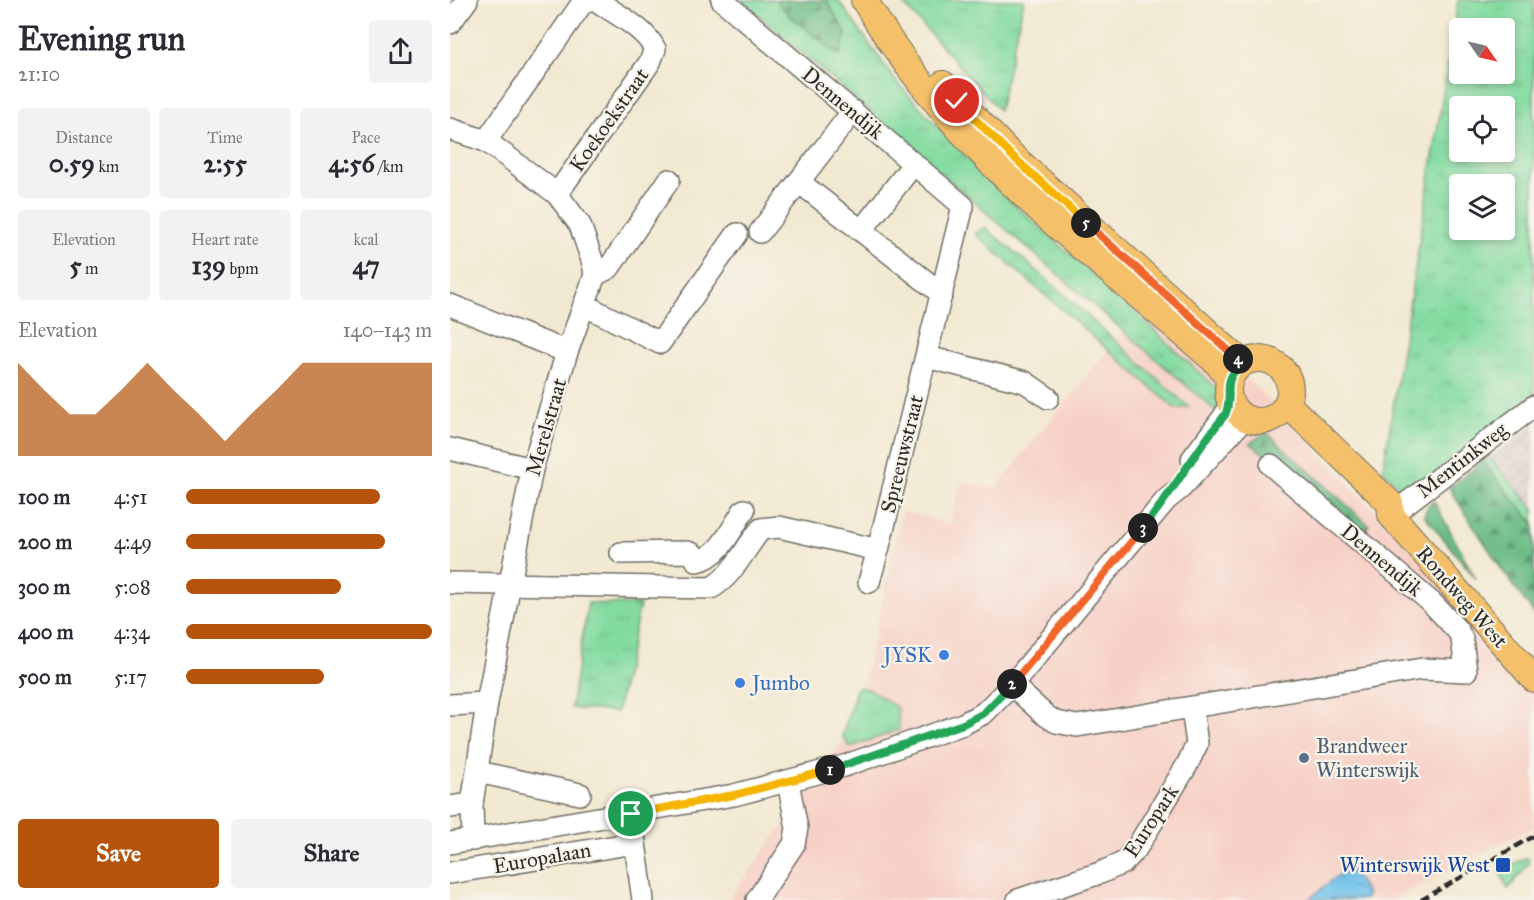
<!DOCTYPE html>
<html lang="en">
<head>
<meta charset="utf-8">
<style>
  body { margin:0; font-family:"IM FELL Great Primer",serif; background:#f2f2f3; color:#2b2b33; height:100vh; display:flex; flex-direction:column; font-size:22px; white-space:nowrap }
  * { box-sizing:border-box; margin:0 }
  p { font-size:20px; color:#7c7c81 }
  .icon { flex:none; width:33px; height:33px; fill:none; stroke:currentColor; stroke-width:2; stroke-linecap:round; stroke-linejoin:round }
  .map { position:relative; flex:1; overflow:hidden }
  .details { display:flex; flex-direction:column; background:#fff; width:450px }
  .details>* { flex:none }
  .needle { width:39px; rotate:124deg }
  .fabs { position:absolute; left:999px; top:18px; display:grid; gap:12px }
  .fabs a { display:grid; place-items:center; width:66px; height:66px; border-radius:6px; background:#fff; box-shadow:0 3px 9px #0003; font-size:30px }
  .pin { position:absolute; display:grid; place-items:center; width:51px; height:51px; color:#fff; margin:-26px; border:3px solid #fff; border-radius:50%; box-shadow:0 2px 6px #0007 }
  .km { position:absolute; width:30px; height:30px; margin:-15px; border-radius:50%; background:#222; color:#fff; font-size:16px; line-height:30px; text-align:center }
  .round { display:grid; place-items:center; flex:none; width:63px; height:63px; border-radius:6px; background:#f2f2f3 }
  .head { display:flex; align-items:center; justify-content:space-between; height:102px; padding:0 18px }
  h1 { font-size:33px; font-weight:800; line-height:45px }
  .stats { display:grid; grid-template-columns:repeat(3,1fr); gap:9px; height:102px; padding:6px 18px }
  .stats div { display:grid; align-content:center; border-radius:6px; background:#f2f2f3; text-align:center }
  .stats b { font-size:26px; font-weight:800 }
  .stats small { font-size:16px; font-weight:400 }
  .stats p { font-size:16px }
  .chart { height:168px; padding:12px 18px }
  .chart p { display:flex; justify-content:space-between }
  .chart svg { width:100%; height:108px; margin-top:6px; fill:#b45309; opacity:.7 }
  .button { display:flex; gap:12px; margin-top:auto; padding:12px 18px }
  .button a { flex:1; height:69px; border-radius:6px; background:#b45309; color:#fff; font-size:24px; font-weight:800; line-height:69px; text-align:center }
  .button a+a { background:#f2f2f3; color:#2b2b33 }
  ul { padding:0 18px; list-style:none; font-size:20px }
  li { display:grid; grid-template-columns:96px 72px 1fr; align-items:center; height:45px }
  li i { height:15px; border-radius:8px; background:#b45309 }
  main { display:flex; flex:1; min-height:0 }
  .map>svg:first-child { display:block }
  .built { fill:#f7d1c8 }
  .industrial { fill:url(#industrial-furrows) }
  .grass { fill:url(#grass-tufts); stroke:#578366; stroke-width:1.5; fill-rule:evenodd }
  .forest { fill:url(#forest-firs); stroke:#4a7358; stroke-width:1.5 }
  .water { fill:url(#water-ripples); stroke:#4b758a; stroke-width:1.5 }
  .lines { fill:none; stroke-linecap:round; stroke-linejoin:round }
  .minor-casing { stroke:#716e65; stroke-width:24 }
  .major-casing { stroke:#716e65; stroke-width:28 }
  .minor { stroke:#fff; stroke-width:21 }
  .major { stroke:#f4c16a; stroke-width:26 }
  .rail { stroke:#2b2b2b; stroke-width:4; stroke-dasharray:9 4.5; stroke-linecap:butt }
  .split-1-casing { stroke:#fff; stroke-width:12 }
  .split-2-casing { stroke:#fff; stroke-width:12 }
  .split-3-casing { stroke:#fff; stroke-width:12 }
  .split-4-casing { stroke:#fff; stroke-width:12 }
  .split-5-casing { stroke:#fff; stroke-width:12 }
  .split-6-casing { stroke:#fff; stroke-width:12 }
  .split-1 { stroke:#f5b400; stroke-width:8 }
  .split-2 { stroke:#22a559; stroke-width:8 }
  .split-3 { stroke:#f0652b; stroke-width:8 }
  .split-4 { stroke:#22a559; stroke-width:8 }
  .split-5 { stroke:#f0652b; stroke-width:8 }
  .split-6 { stroke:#f5b400; stroke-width:8 }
  .shop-dot { fill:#3f7fe0; stroke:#f7f3e8; stroke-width:2 }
  .service-dot { fill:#5c6f8a; stroke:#f7f3e8; stroke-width:2 }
  .transit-dot { fill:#1a4fb4; stroke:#f7f3e8; stroke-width:2 }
  .labels { text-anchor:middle; stroke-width:4.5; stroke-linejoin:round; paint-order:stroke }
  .street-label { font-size:21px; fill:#2b2b2b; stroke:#f7f3e8 }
  .shop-label { font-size:21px; fill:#366cbe; stroke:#f7f3e8; text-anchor:end }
  .service-label { font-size:21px; fill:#4e5e75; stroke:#f7f3e8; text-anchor:start }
  .transit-label { font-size:21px; fill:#164399; stroke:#f7f3e8; text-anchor:end }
</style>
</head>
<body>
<main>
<section class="details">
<div class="head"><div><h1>Evening run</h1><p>21:10</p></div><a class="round"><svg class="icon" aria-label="share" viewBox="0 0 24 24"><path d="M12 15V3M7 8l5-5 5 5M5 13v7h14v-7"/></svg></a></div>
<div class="stats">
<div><p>Distance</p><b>0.59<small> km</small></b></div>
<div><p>Time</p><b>2:55</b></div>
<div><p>Pace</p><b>4:56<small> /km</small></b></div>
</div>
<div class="stats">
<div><p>Elevation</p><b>5<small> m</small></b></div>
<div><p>Heart rate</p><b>139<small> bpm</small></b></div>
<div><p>kcal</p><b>47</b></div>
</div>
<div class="chart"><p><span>Elevation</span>140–143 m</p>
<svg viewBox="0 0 160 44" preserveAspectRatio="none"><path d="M0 44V6L10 17L20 27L30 27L40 17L50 6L60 17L70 27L80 38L90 27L100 17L110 6L120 6L130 6L140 6L150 6L160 6V44z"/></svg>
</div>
<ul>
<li><b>100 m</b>4:51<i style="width:79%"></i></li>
<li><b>200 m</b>4:49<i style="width:81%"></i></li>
<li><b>300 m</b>5:08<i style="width:63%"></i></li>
<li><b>400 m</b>4:34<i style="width:100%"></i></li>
<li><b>500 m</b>5:17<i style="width:56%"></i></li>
</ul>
<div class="button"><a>Save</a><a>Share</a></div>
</section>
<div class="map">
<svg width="1084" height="900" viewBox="0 0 1084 900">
  <defs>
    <pattern id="industrial-furrows" width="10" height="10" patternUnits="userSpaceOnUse" patternTransform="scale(1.5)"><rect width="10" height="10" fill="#d2bfc0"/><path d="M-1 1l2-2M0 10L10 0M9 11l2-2" fill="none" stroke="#b4a4a5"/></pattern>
    <pattern id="grass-tufts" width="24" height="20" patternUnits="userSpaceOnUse" patternTransform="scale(1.5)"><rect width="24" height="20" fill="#83dba0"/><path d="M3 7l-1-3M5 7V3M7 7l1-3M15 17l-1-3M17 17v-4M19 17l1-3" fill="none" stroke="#71bc8a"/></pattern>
    <pattern id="forest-firs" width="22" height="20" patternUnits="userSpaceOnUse" patternTransform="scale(1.5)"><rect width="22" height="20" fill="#6abb86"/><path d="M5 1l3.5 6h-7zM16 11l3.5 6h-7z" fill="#57986e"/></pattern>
    <pattern id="water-ripples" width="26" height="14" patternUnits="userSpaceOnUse" patternTransform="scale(1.5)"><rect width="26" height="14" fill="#6bbfe8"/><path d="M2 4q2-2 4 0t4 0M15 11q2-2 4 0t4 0" fill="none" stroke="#589bbc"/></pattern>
  </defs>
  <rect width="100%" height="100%" fill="#f7f3e8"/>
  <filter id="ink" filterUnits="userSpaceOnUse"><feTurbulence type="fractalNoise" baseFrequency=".0167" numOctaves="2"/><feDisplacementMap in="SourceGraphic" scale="12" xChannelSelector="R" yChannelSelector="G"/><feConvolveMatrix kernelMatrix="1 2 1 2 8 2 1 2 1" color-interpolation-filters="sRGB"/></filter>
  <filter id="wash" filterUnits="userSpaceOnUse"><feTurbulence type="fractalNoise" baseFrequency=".008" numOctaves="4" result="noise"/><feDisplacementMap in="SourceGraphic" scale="24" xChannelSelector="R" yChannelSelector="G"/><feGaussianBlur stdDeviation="1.35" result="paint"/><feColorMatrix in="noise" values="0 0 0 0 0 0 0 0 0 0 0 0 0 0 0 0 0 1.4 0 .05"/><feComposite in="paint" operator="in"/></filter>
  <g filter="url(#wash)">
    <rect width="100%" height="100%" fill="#f2e9d2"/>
    <path class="built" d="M703 294 809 390 1084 678V827L941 900H279L403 727 453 511 499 524 512 481 545 489Z"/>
    <path class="industrial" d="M1084 424V510L1040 458Z"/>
    <g class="grass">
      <path d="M291 0H326L339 15 390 55 396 33 376 0H388L445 80 537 180 685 312 770 392V401L766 411Z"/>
      <path d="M450 0H574L549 110Z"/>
      <path d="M1008 0H1084V397L957 495 933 470ZM1010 28H1054V74H1010ZM1010 106H1054V152H1010ZM1010 184H1054V230H1010Z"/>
      <path d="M534 227 584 268 739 407 726 409 525 234Z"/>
      <path d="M1040 458 1084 509V524L1032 462Z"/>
      <path d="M138 603 190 605 167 712 121 708Z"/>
      <path d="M407 687 421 690 447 708 449 730 400 747 392 736Z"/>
      <path d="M1077 857 1079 863 1058 889 1049 871Z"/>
    </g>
    <g class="forest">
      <path d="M326 0H376L396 33 390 56 339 15Z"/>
      <path d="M816 432 919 525 913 533 800 443Z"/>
      <path d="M1032 462 1084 524V614L1053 571 999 488Z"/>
      <path d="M984 501 1026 579 974 515 978 506Z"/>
    </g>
    <path class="water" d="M902 871 916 892V899L858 900 892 872Z"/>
  </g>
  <g filter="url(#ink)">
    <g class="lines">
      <g class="minor-casing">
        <g id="minor">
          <path d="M0 23 17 0"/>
          <path d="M0 129 36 141 107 194 130 225 143 263 145 275"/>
          <path d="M36 141 131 5 138 0"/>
          <path d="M349 182 492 294"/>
          <path d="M107 194 200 62 205 49C194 27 165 14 146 0"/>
          <path d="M411 231 458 171"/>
          <path d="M310 232 403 111"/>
          <path d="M0 305 117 352"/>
          <path d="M134 305 210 343 287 234"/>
          <path d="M477 357 575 382 598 398"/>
          <path d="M0 449 82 469"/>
          <path d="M742 459 775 415 780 403"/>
          <path d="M941 515 1084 406"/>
          <path d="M171 553 237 552 243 554 247 561C270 557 282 528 294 510"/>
          <path d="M419 582 428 550"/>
          <path d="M0 583 261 588C283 576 295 548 311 529L329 527 428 550 513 206 272 0"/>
          <path d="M562 685 595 715 606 722 627 726 972 669 1016 671 1012 639 1008 631 982 603 821 465"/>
          <path d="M0 705 37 703"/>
          <path d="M28 772 130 794"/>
          <path d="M0 807 22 804"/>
          <path d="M183 829 193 900"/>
          <path d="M23 840 22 804 37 703 82 469 117 352 145 275 159 268 219 180"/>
          <path d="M0 843 284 795 394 766 513 724 534 713 562 685 716 500 731 488 795 418"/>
          <path d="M0 873 185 843"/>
          <path d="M307 900 344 844 347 828 338 782"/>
          <path d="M568 900 650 873 673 863 686 849 737 765 747 744 742 708"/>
        </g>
      </g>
      <g class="major-casing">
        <g id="major">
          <path d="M414 0C450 60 494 115 543 165 612 235 691 296 765 361L780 378"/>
          <path d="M493 84 559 153 792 363"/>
          <circle cx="809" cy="390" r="31"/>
          <path d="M837 404 940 503 941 515 1084 679"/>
        </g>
      </g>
      <use href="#minor" class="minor"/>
      <use href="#major" class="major"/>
      <path class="rail" d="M971 900 1084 836"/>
    </g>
  </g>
  <g class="lines" filter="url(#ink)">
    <g class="split-1-casing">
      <path id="split-1" d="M181 814 284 795 380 770"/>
    </g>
    <g class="split-2-casing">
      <path id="split-2" d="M380 770 513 724 534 713 562 684"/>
    </g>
    <g class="split-3-casing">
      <path id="split-3" d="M562 684 693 528"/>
    </g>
    <g class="split-4-casing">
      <path id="split-4" d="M693 528C723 492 745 451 775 415 785 393 769 384 792 363L788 359"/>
    </g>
    <g class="split-5-casing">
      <path id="split-5" d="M636 223 788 359"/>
    </g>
    <g class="split-6-casing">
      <path id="split-6" d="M507 101 559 153 636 223"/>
    </g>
    <use href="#split-1" class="split-1"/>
    <use href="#split-2" class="split-2"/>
    <use href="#split-3" class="split-3"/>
    <use href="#split-4" class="split-4"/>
    <use href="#split-5" class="split-5"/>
    <use href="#split-6" class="split-6"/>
  </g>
  <g class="shop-dot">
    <circle cx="494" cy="655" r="6"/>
    <circle cx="290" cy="683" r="6"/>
  </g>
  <circle class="service-dot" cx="854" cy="758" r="6"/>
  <rect class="transit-dot" x="1045" y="857" width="16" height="16" rx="3"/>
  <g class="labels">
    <g class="street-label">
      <text transform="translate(393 103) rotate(40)" y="7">Dennendijk</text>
      <text transform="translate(159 120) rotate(-55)" y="7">Koekoekstraat</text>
      <text transform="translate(96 427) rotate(-74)" y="7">Merelstraat</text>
      <text transform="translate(452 454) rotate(-76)" y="7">Spreeuwstraat</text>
      <text transform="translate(1012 460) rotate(-38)" y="7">Mentinkweg</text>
      <text transform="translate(932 560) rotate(40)" y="7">Dennendijk</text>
      <text transform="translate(1012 597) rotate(49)" y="7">Rondweg West</text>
      <text transform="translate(701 821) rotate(-57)" y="7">Europark</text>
      <text transform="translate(92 858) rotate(-10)" y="7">Europalaan</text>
    </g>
    <g class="shop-label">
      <text x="482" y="662">JYSK</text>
      <text x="302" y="690" text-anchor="start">Jumbo</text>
    </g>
    <g class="service-label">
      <text x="866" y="753">Brandweer<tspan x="866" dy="24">Winterswijk</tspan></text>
    </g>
    <g class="transit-label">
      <text x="1040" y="872">Winterswijk West</text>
    </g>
  </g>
</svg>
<div class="fabs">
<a><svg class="needle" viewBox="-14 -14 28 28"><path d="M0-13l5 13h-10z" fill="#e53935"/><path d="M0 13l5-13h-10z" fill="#7c7c81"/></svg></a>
<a><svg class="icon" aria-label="locate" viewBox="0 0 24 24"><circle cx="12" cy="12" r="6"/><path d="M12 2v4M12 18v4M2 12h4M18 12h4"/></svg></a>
<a><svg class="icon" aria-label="layers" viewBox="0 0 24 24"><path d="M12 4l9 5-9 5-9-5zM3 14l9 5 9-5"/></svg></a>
</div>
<div class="pin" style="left:181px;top:814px;background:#1e9e55"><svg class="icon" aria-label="arrive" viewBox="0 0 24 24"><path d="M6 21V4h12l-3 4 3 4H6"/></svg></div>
<div class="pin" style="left:507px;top:101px;background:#d93025"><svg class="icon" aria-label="check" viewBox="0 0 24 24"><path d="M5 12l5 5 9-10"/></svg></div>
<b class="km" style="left:380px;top:770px">1</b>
<b class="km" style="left:562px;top:684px">2</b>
<b class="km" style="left:693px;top:528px">3</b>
<b class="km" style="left:788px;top:359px">4</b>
<b class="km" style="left:636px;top:223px">5</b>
</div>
</main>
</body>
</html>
